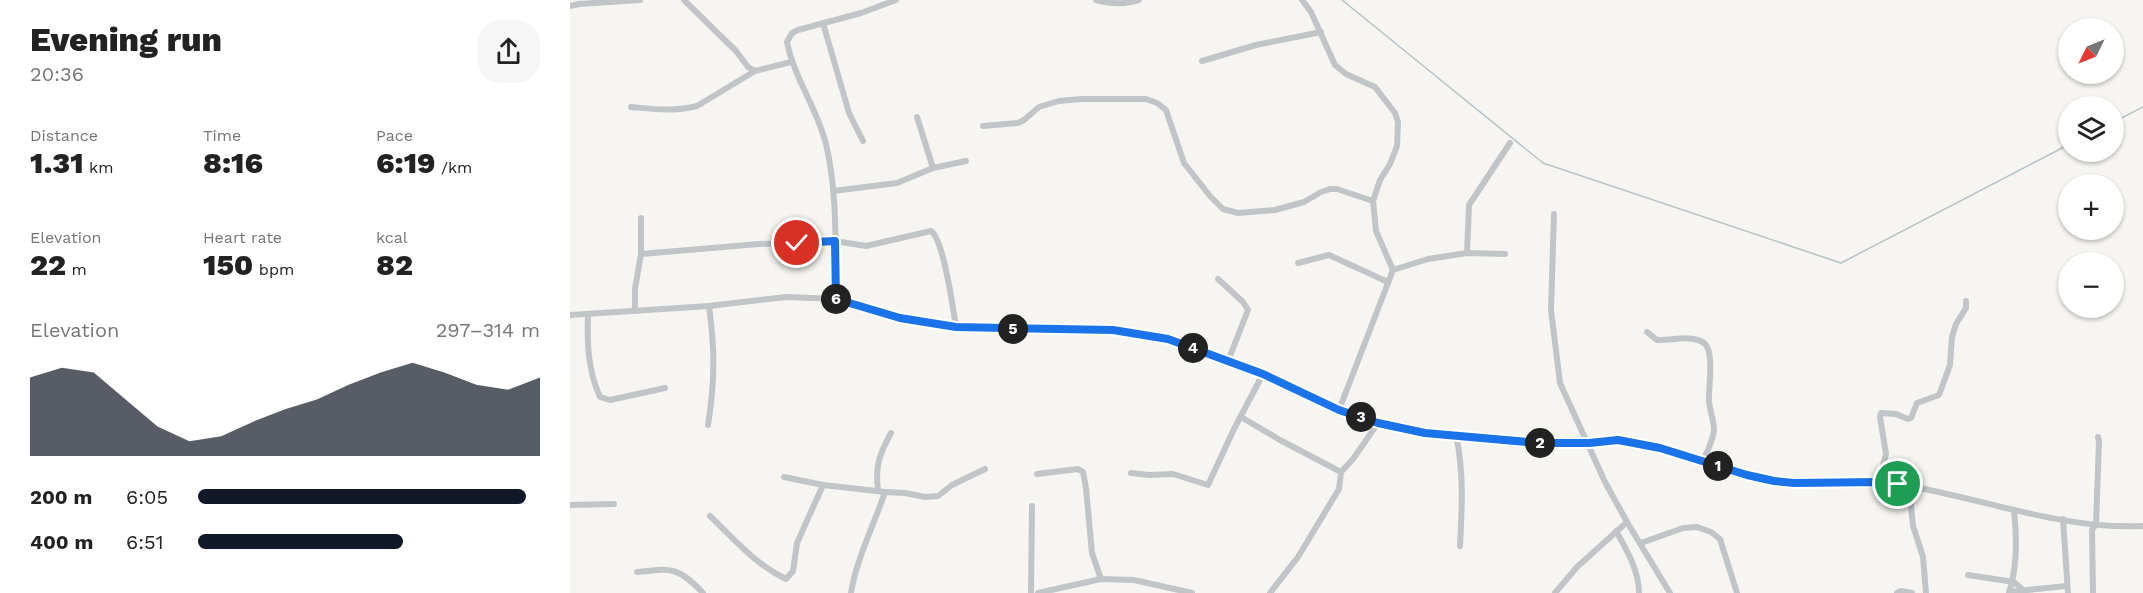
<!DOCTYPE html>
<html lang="en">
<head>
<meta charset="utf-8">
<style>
  body { margin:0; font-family:"Work Sans",sans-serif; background:#f6f6f6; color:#222; height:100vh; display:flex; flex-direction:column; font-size:22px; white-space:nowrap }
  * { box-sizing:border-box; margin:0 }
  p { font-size:20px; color:#767676 }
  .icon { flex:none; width:33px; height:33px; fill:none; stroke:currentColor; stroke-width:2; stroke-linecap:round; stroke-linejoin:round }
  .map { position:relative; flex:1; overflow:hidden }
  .details { display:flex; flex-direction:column; background:#fff; width:570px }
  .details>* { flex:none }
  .needle { width:39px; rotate:227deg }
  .controls { position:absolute; left:1488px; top:18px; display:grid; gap:12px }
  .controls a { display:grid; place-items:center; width:66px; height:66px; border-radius:50%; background:#fff; box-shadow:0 2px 4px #0004; font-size:30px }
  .pin { position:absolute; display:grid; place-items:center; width:51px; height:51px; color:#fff; margin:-26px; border:3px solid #fff; border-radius:50%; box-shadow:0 2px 6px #0007 }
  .km { position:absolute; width:30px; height:30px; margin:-15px; border-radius:50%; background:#222; color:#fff; font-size:16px; line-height:30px; text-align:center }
  .round { display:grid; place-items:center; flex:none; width:63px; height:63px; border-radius:24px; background:#f6f6f6 }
  .overview { display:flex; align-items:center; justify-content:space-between; height:102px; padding:0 30px }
  h1 { font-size:33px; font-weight:800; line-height:45px }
  .metrics { display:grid; grid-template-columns:repeat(3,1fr); gap:9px; height:102px; padding:6px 30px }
  .metrics div { display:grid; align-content:center }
  .metrics b { font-size:30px; font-weight:800 }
  .metrics small { font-size:16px; font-weight:400 }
  .metrics p { font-size:16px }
  .chart { height:168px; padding:12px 30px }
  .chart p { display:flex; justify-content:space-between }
  .chart svg { width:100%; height:108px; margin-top:6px; fill:#111827; opacity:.7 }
  ul { padding:0 30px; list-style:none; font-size:20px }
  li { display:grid; grid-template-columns:96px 72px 1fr; align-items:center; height:45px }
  li i { height:15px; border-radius:8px; background:#111827 }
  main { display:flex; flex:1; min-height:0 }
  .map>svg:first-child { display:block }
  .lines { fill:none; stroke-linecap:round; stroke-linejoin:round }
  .stream { stroke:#b6c4c7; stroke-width:1.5 }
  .minor { stroke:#c1c5c8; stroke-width:6 }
  .route-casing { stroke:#fff; stroke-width:12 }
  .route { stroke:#1a73e8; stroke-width:8 }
</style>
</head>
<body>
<main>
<section class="details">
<div class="overview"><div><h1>Evening run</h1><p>20:36</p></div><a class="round"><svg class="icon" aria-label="share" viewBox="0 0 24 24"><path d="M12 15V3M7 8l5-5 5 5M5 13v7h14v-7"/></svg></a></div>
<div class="metrics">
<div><p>Distance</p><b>1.31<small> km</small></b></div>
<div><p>Time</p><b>8:16</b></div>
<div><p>Pace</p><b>6:19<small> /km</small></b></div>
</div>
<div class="metrics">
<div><p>Elevation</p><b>22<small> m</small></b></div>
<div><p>Heart rate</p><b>150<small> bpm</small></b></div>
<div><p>kcal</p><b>82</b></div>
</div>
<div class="chart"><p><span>Elevation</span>297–314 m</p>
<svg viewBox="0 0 160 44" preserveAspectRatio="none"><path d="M0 44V12L10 8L20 10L30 21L40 32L50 38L60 36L70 30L80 25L90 21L100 15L110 10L120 6L130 10L140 15L150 17L160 12V44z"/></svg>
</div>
<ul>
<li><b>200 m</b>6:05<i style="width:96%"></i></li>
<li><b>400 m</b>6:51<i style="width:60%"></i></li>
</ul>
</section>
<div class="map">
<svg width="1573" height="593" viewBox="0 0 1573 593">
  <rect width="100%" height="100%" fill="#f6f5f2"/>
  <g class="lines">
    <g class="stream">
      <path d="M772 0 973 163 1271 263 1498 145"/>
      <path d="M1544 122 1573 107"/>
    </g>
    <g class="minor">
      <path d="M114 0 166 51 178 67 185 71 221 62"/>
      <path d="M526 0C541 4 554 5 569 0"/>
      <path d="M732 0 741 12 765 65 776 74 805 87 825 113 828 122 827 146 820 164 810 180 803 201 806 231 823 270"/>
      <path d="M0 6 9 4 70 0"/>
      <path d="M253 23 279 113 293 141"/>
      <path d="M632 61 686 45 751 32"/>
      <path d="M61 107C83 109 105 112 127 106L185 71"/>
      <path d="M347 117 363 168"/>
      <path d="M413 126 448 123 454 120 469 107 489 101 511 99H576L587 103 596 110 614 163 640 196 653 209 668 213 705 210 734 202 751 192 760 189H767L803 201"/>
      <path d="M263 191 327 183 363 168 396 161"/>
      <path d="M984 214 981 310 990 383 1035 482 1057 522 1100 593"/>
      <path d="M897 253 899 205 940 143"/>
      <path d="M71 254 189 244 265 241 296 246 361 231C374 240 383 309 386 327"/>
      <path d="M728 263 759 255 818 282"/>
      <path d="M648 279 673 302 678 310 658 361"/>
      <path d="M266 299C265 248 268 195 256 144 247 108 224 78 217 42L222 33 228 30 291 13 326 0"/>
      <path d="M65 311V289L71 254V218"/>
      <path d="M0 315 139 306 216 297 266 299 330 318 386 327 543 330 598 339 693 374 769 410 808 423 855 433 969 443H1019L1048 440 1090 448 1177 475 1204 481 1224 483 1309 482 1328 484C1409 497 1490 530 1573 526"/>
      <path d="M18 315C17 343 18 371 30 397L40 400 95 388"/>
      <path d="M1077 332 1087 340C1101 341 1122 334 1134 343 1145 351 1138 389 1139 402 1140 411 1144 421 1144 430 1143 441 1137 452 1133 461"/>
      <path d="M769 410 823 270 858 259 897 253 935 254"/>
      <path d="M671 417 710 440 771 472"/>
      <path d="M138 425C145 381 145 349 139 306"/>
      <path d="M886 435C894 472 892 508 890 546"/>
      <path d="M561 473 579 475 603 474 638 485 664 429 693 374"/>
      <path d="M467 474 508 469 513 472 516 488 522 553 531 579"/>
      <path d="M214 477 253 485 315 492C304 525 286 560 281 593"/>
      <path d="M1309 482 1316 454 1310 417 1311 413 1326 414 1338 419 1341 418 1347 403 1369 395 1380 365 1382 337 1386 324 1396 308V301"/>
      <path d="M1339 486 1343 526 1353 557 1356 593"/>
      <path d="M308 491C305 466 309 455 321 433"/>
      <path d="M315 492 335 493 355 497 368 496 382 485 415 469"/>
      <path d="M0 505 44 504"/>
      <path d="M140 516C163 538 186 565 216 579L223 571 227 543 253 485"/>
      <path d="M1493 519 1498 593"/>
      <path d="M1046 531C1057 550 1069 571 1069 593"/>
      <path d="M1071 543 1113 528 1127 527 1141 532 1150 539 1167 593"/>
      <path d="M67 572C101 568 109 567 133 593"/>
      <path d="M1398 575 1444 582 1453 590"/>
      <path d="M1439 592 1496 586"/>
      <path d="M461 593 462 506"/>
      <path d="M468 593 531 579 564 580 622 593"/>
      <path d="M700 593 728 557 769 489 771 472 783 459 808 423"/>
      <path d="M985 593 1007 567 1057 522"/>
      <path d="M1327 593 1331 591 1342 593"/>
      <path d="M1439 593C1447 568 1447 537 1444 511"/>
      <path d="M1523 593 1522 530 1526 524 1529 442 1528 437"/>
    </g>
  </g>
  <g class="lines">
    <g class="route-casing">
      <path id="route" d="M227 243 265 241 266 299 330 318 386 327 543 330 598 339 693 374 769 410 808 423 855 433 969 443H1019L1048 440 1090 448 1177 475 1204 481 1224 483 1309 482 1328 484"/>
    </g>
    <use href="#route" class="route"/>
  </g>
</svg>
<div class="controls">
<a><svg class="needle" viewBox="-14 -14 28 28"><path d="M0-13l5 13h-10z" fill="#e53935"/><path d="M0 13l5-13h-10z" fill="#767676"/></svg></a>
<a><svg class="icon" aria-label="layers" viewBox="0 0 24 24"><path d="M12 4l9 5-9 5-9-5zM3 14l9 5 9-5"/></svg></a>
<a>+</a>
<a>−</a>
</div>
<div class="pin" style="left:1328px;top:484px;background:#1e9e55"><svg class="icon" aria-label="arrive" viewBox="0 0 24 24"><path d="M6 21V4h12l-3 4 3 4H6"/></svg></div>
<div class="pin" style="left:227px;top:243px;background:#d93025"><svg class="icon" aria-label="check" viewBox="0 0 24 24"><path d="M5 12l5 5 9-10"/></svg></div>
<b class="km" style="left:1148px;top:466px">1</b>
<b class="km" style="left:970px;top:443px">2</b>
<b class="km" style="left:791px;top:417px">3</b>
<b class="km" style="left:623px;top:348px">4</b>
<b class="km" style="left:443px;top:329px">5</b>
<b class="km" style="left:266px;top:299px">6</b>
</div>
</main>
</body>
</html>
